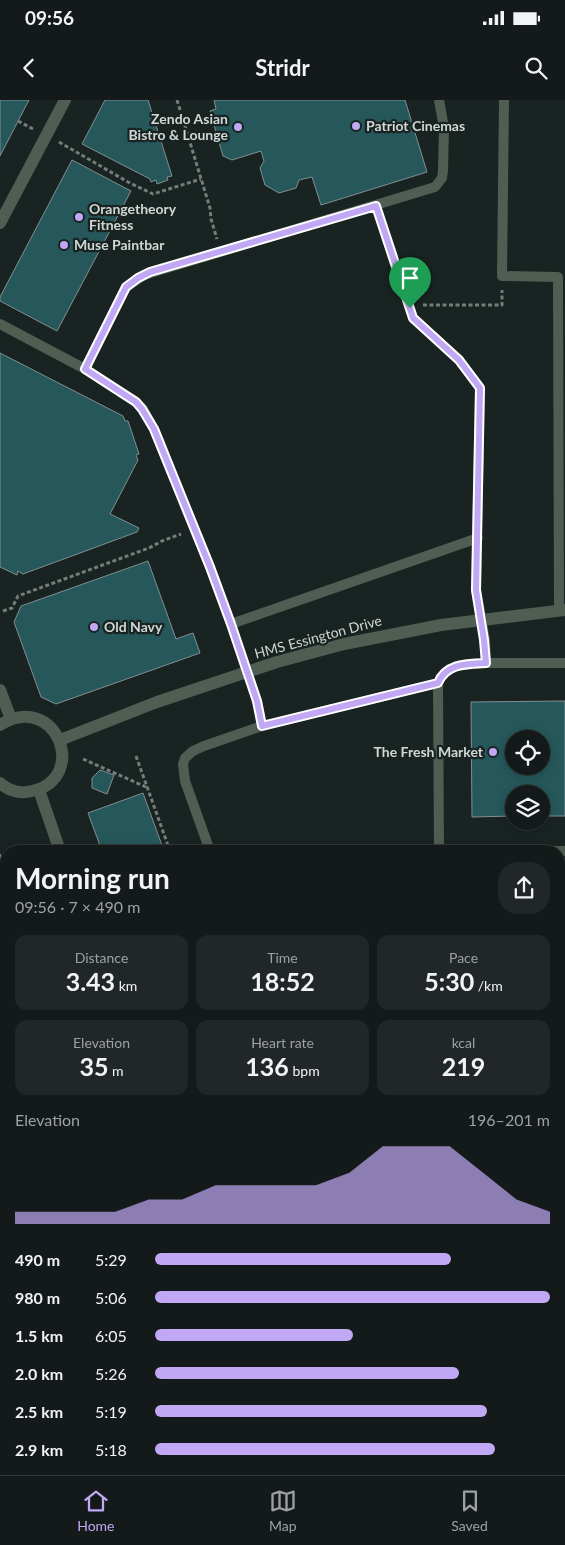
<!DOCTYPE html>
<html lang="en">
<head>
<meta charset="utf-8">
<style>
  body { margin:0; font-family:Lato,sans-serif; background:#202726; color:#f1f3f6; height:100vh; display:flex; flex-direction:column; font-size:19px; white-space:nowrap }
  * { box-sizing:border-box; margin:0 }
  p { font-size:16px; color:#9da1a2 }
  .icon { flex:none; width:28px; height:28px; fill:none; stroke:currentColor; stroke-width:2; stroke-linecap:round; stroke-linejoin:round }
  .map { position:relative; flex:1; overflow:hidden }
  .side { position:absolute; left:0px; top:745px; width:565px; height:630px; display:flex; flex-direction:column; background:#131a19; border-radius:20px 20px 0 0; box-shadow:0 2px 8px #0003,0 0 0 1px #323838 }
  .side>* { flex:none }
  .buttons { position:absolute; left:505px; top:630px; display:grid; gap:10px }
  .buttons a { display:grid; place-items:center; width:45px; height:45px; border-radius:50%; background:#131a19; box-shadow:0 2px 8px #0003,0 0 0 1px #323838; font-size:25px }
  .pin { position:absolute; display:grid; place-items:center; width:42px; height:42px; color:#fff; margin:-51px -21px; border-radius:50% 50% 50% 0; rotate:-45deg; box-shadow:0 0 5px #0007 }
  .pin .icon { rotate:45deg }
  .round { display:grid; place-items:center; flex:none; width:52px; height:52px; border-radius:20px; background:#202726 }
  .headline { display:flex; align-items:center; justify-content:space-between; height:85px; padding:0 15px }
  h1 { font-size:28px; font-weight:700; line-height:38px }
  .stats { display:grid; grid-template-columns:repeat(3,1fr); gap:8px; height:85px; padding:5px 15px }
  .stats div { display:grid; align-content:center; border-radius:12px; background:#202726; text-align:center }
  .stats b { font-size:25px; font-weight:700 }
  .stats small { font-size:14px; font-weight:400 }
  .stats p { font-size:14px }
  .chart { height:140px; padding:10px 15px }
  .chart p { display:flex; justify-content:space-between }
  .chart svg { width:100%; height:90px; margin-top:5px; fill:#c0a8f4; opacity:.7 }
  ul { padding:0 15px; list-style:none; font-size:16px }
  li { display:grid; grid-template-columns:80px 60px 1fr; align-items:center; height:38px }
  li i { height:12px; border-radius:6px; background:#c0a8f4 }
  .status { display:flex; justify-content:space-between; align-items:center; height:35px; padding:0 25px; background:#131a19; direction:ltr }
  .status svg { height:14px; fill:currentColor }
  header { display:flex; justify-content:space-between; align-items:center; height:65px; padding:0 15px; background:#131a19; font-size:22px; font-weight:700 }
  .tab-bar { display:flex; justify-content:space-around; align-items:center; height:70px; border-top:1px solid #323838; background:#131a19; font-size:14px; color:#9da1a2 }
  .tab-bar a { display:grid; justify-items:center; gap:2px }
  .tab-bar .selected { color:#c0a8f4 }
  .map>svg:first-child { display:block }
  .building { fill:#25575b; stroke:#828f90; fill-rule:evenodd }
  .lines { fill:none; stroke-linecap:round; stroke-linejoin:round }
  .path { stroke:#757d7b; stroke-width:3; stroke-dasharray:4 2.5; stroke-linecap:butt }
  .lane { stroke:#4f5d53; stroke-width:10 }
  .street { stroke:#4f5d53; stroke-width:12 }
  .secondary { stroke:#688070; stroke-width:12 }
  .primary { stroke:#7c9a86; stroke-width:12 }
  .route-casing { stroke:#fff; stroke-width:10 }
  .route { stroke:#c0a8f4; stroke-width:6 }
  .poi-dot { fill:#c0a8f4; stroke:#192321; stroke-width:2 }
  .labels { text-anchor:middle; stroke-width:4.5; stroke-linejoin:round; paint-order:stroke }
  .poi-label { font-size:14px; font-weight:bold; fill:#d0d7d5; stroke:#192321; text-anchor:start }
  .street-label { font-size:14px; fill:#d0d7d5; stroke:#192321 }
</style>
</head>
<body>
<div class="status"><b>09:56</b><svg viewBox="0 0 49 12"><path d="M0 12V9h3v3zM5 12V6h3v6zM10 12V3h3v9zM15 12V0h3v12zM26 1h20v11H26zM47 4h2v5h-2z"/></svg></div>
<header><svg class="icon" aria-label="back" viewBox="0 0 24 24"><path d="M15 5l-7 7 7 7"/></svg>Stridr<svg class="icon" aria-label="search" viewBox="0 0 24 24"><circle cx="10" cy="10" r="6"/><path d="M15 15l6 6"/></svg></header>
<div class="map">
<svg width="565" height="1375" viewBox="0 0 565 1375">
  <rect width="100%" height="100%" fill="#192321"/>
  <g class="building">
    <path d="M0 0H29L0 56Z"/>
    <path d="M105 0H148L172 76 167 77 168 80 157 84 156 80 151 82 150 79 82 44Z"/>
    <path d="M214 0H405L427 72 321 105 312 77 299 80 296 88 279 93 265 85 260 68 264 61 261 51 232 60 223 56 210 11 216 9Z"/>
    <path d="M72 60 131 91 57 231 0 201V197Z"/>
    <path d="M0 253 123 316 125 321H128L139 354 136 355 138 360 110 414 139 428 137 432 23 474 18 471 17 475 0 467Z"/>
    <path d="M148 461 176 539 193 533 200 553 56 604 41 597 14 522 21 506Z"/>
    <path d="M565 601V716H541V694H514V716L472 717 471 602ZM514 639H541V666H514Z"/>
    <path d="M100 670 114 675 107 694 92 688V678Z"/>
    <path d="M143 693 164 751H102L88 713Z"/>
    <path d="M0 754 6 771V893L0 895Z"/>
    <path d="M562 951H565V1032H559V963H563Z"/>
    <path d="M559 1334H565V1375H240V1369H559Z"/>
  </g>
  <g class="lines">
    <g class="path">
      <path d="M177 0 210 108 211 119 217 139"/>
      <path d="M18 21 33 29"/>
      <path d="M59 42 128 82 153 94 201 79"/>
      <path d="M423 205H502V190"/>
      <path d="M3 511 12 508 18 496 149 448 162 441 181 434"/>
      <path d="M136 656 170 751"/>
      <path d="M83 659 146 687"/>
      <path d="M218 1375 220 1369"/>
    </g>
    <g class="lane">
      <path d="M504 0 502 176 558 177 559 510"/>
      <path d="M0 224 85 269 136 302 143 309 154 329 210 467 231 524 257 601 262 626 438 583C446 563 468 564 486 563L485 540 476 490 480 288 459 260 413 218 376 106"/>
      <path d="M85 269 126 187 144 175 435 87 442 78 443 71 444 28 439 0"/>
      <path d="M231 524 478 438"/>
      <path d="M486 563H565"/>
      <path d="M438 583 439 751"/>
      <path d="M210 751 185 681 183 664 185 658 193 651 204 646 262 626"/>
      <path d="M502 751H565"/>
      <path d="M559 925 565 924"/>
      <path d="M0 1073 6 1071"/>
      <path d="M559 1081 565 1078"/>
      <path d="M0 1278H6"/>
    </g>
    <g class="street">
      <path d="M0 123 65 0"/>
      <path d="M0 590 11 619"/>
      <path d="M0 625C56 590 90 678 32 691 21 694 9 691 0 683"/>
      <path d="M60 640 157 602 277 562 344 544 441 525 565 510"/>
      <path d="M39 690 60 751"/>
    </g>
    <path class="secondary" d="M81 1375 83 1369"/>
    <g class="primary">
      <path d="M559 819 565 818"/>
      <path d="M559 858H565"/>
      <path d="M0 970 6 968"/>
      <path d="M0 1015 6 1013"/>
    </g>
  </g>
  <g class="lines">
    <g class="route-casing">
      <path id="route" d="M376 106 413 218 459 260 480 288 476 490 484 540 486 563C468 564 446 563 438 583L262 626 257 601 231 524 210 467 154 329 142 309 136 302 85 269 126 187 138 178 150 172Z"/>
    </g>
    <use href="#route" class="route"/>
  </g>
  <g class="poi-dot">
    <circle cx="356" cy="26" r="5"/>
    <circle cx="238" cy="27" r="5"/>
    <circle cx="79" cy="117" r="5"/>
    <circle cx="64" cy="145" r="5"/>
    <circle cx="94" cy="527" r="5"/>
    <circle cx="493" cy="652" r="5"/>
  </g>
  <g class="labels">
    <g class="poi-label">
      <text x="228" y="24" text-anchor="end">Zendo Asian<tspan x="228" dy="16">Bistro &amp; Lounge</tspan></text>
      <text x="366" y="31">Patriot Cinemas</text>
      <text x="89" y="114">Orangetheory<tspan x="89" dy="16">Fitness</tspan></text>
      <text x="74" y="150">Muse Paintbar</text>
      <text x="104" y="532">Old Navy</text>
      <text x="483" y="657" text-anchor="end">The Fresh Market</text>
    </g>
    <g class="street-label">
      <text transform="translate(318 537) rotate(-15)" y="5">HMS Essington Drive</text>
    </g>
  </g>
</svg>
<div class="buttons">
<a><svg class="icon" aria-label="locate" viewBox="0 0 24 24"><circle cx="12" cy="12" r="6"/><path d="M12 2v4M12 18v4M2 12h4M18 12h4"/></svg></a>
<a><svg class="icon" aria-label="layers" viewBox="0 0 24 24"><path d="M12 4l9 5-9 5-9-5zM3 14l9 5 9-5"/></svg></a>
</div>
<div class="pin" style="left:410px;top:208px;background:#1e9e55"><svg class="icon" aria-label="arrive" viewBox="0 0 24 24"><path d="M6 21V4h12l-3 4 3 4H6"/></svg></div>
<section class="side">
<div class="headline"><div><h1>Morning run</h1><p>09:56 · 7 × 490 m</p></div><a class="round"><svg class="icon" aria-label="share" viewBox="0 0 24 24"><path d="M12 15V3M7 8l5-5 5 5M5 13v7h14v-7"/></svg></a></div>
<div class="stats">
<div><p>Distance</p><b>3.43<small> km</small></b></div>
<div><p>Time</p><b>18:52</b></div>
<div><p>Pace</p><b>5:30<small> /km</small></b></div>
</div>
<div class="stats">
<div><p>Elevation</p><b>35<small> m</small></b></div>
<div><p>Heart rate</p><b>136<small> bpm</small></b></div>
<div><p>kcal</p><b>219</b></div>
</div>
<div class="chart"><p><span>Elevation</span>196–201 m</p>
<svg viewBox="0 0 160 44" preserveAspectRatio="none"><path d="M0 44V38L10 38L20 38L30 38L40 32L50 32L60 25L70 25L80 25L90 25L100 19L110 6L120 6L130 6L140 19L150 32L160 38V44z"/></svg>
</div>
<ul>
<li><b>490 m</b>5:29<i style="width:75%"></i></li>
<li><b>980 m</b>5:06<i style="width:100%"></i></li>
<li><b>1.5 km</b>6:05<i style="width:50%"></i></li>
<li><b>2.0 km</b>5:26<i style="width:77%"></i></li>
<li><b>2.5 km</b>5:19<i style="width:84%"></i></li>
<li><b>2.9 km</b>5:18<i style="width:86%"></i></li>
</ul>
</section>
</div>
<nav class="tab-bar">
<a class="selected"><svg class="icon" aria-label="home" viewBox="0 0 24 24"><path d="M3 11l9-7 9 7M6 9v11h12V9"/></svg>Home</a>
<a><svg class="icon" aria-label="map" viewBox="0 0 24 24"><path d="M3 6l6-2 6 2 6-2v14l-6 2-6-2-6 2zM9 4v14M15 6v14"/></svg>Map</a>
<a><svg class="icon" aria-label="saved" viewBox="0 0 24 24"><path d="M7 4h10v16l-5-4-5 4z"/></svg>Saved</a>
</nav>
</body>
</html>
